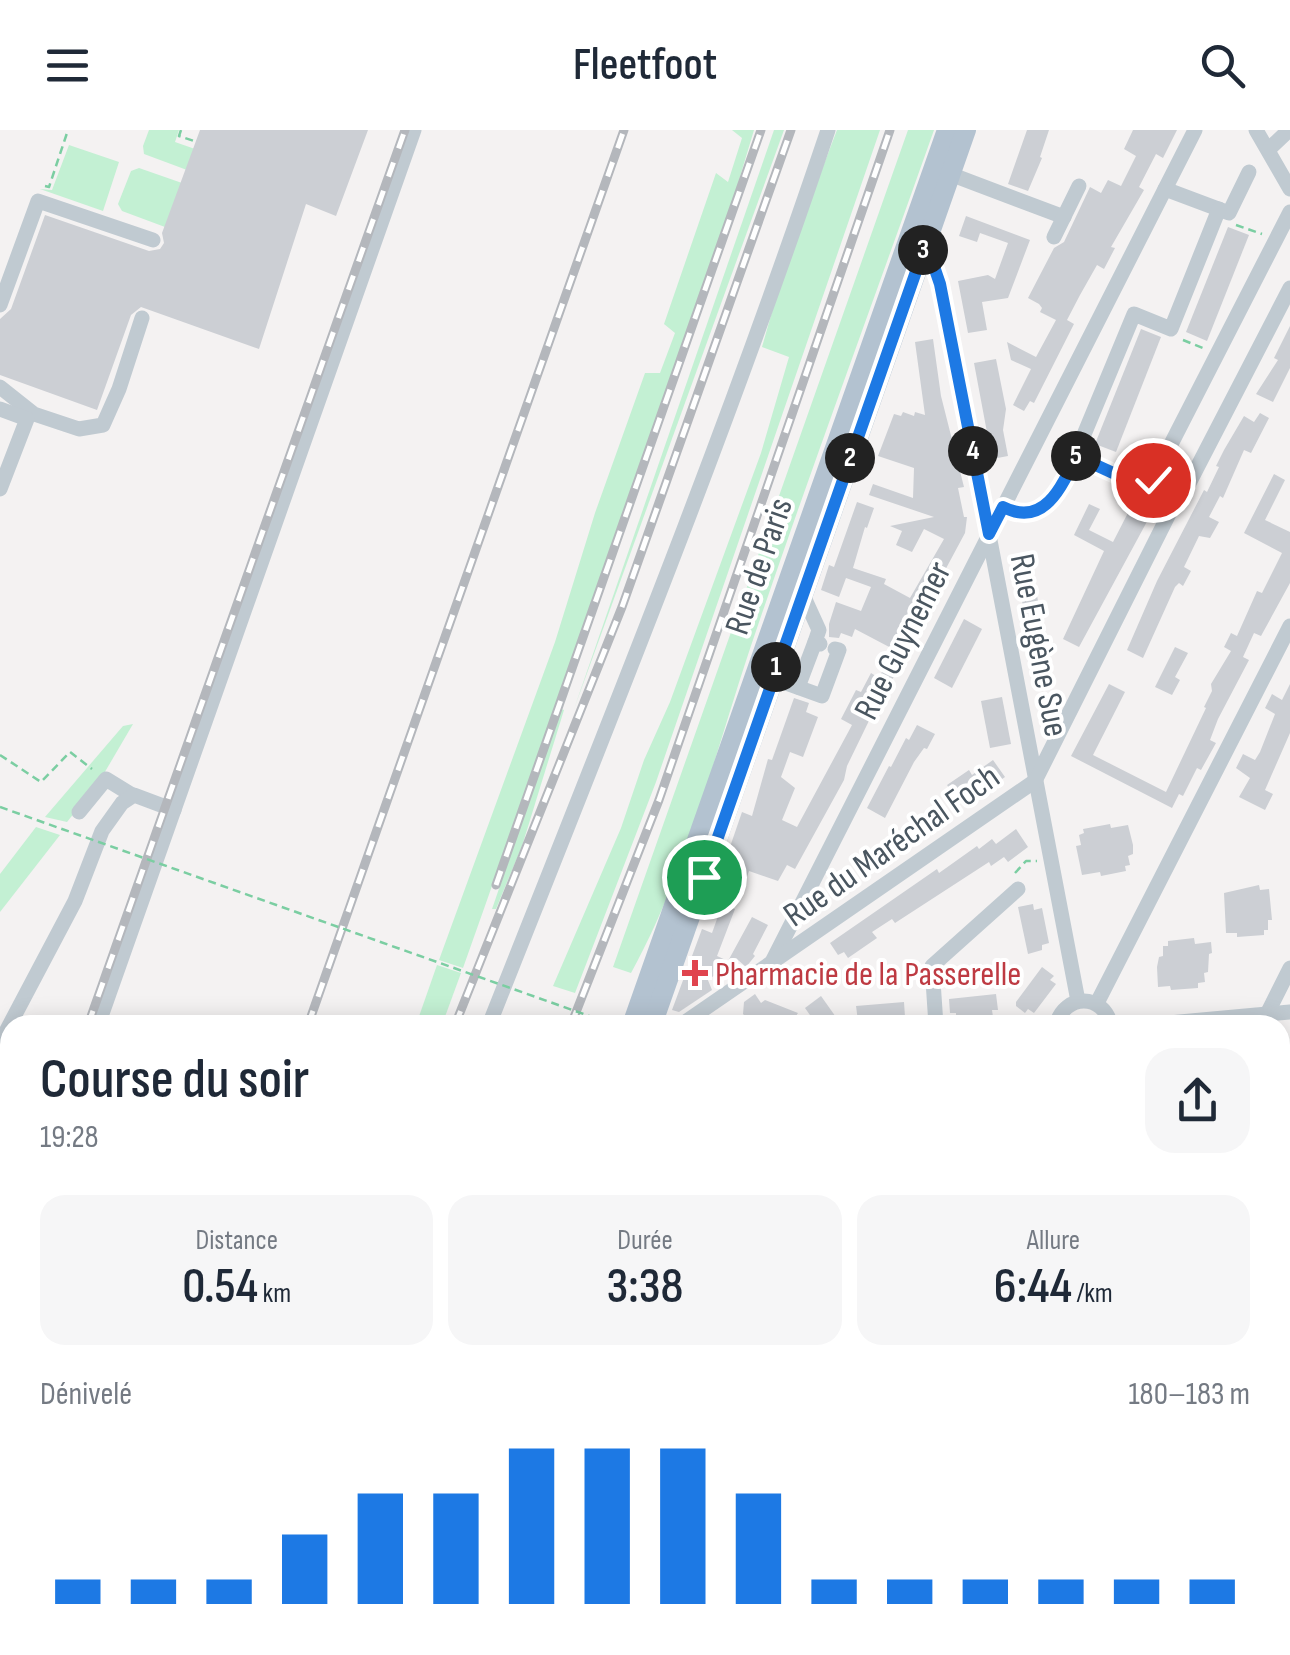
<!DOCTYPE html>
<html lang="fr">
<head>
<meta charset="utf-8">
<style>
  body { margin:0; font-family:"Sofia Sans Condensed",sans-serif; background:#f6f6f7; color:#1f2937; height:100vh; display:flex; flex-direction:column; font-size:38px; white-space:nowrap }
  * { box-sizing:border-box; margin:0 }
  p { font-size:32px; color:#747a83 }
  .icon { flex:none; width:55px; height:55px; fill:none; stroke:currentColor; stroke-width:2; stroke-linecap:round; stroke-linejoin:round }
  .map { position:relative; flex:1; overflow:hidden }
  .details { position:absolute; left:0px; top:885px; width:1290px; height:640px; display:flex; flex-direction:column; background:#fff; border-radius:30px 30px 0 0; box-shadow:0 5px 25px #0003 }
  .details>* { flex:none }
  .pin { position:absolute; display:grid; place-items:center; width:85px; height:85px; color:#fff; margin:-42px; border:5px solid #fff; border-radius:50%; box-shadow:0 2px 10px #0007 }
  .km { position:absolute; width:50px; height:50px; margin:-25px; border-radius:50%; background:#222; color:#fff; font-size:28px; line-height:50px; text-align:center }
  .round { display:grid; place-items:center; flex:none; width:105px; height:105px; border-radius:30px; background:#f6f6f7 }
  .head { display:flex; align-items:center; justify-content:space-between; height:170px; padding:0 40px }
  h1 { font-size:55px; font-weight:600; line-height:75px }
  .stats { display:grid; grid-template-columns:repeat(3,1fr); gap:15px; height:170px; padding:10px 40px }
  .stats div { display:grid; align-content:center; border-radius:25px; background:#f6f6f7; text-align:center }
  .stats b { font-size:50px; font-weight:600 }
  .stats small { font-size:28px; font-weight:400 }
  .stats p { font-size:28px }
  .chart { height:280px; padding:20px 40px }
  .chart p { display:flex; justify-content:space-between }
  .chart svg { width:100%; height:180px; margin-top:10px; stroke:#1d79e4; stroke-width:6 }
  header { display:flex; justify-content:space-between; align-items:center; height:130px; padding:0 40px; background:#fff; font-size:45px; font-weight:600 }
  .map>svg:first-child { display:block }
  .green { fill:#c3f0d3 }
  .building { fill:#cccfd4 }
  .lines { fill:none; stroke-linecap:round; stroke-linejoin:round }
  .path { stroke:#7bcea2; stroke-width:2.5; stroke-dasharray:8 5; stroke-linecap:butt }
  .minor { stroke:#c0cad1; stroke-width:15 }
  .major { stroke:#b3c2d0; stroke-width:20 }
  .rail-casing { stroke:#b4b7bc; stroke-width:9 }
  .rail { stroke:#fff; stroke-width:5; stroke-dasharray:15; stroke-linecap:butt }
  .path-bridge { stroke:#7bcea2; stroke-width:2.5; stroke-dasharray:8 5; stroke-linecap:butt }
  .route-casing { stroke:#fff; stroke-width:20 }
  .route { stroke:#1d79e4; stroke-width:12 }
  .health-dot { fill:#e0444e; stroke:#fff; stroke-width:4 }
  .labels { text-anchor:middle; stroke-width:8; stroke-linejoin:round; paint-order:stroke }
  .street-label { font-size:35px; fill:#4a5660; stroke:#fff }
  .health-label { font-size:35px; fill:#be3a42; stroke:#fff; text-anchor:start }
</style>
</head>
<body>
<header><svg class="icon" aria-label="menu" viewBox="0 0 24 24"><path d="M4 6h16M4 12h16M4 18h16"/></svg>Fleetfoot<svg class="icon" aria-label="search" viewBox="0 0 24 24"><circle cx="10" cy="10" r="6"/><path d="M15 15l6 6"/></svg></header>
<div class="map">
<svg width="1290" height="1525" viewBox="0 0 1290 1525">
  <rect width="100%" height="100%" fill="#f4f2f2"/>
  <g class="green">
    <path d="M149 0H179L175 12 195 19 187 40 144 24 143 16Z"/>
    <path d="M732 0H754L736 60 486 773 463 838 439 830 555 512 595 383 645 243H660L675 203 664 194 716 43 728 52 742 8Z"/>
    <path d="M774 0H784L574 579Z"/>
    <path d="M837 0H880L656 652 575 863 553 856 621 698 644 630 670 572 761 323 789 227 762 217 785 136Z"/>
    <path d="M908 0H934C875 167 813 333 756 501 718 611 687 743 631 843L613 837Z"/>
    <path d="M69 15 119 32 103 81 40 59 52 60Z"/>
    <path d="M139 38 182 53 165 97 122 81 118 74 131 41Z"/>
    <path d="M561 579 564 580 522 716 496 779H492Z"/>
    <path d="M133 594 99 652 67 692 45 687 123 596Z"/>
    <path d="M36 697 60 705 0 782V744Z"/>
    <path d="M437 835 461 843 442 895H416Z"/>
  </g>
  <g class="building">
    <path d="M200 0H368L336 86 306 74 259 219 141 177 131 185 97 280 0 245V189L11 179 45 85 149 121 160 119 164 113 162 103Z"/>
    <path d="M1027 0H1049L1040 27 1042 28 1028 61 1008 54Z"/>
    <path d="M1133 0H1177L1163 28 1156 24 1139 57 1144 60 1111 117 1115 118 1104 139 1097 135 1080 165 1067 190 1074 194 1034 273 1030 271 1024 281 1013 275 1031 239 1011 230 1007 212 1036 227 1056 190 1040 182 1042 178 1039 174 1028 168 1054 118 1064 112 1090 57 1101 63 1108 50 1121 56 1136 26 1124 19Z"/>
    <path d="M966 86 1030 110 1008 168 982 172 987 200 968 203 958 151 988 145 995 149 1008 113 980 103 977 112 959 106Z"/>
    <path d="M1228 97 1249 105 1207 211 1186 202Z"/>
    <path d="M1290 196V238L1273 272 1256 264 1278 230 1274 228Z"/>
    <path d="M1141 199 1161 207 1116 322 1095 314Z"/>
    <path d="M933 209 941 266 964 357 958 358 964 387H967L965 403 913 500 919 502 906 530 898 546 895 545 881 566 847 636 844 650 795 739 787 735 778 751 749 741 744 755 720 746 742 682 752 686 768 629 772 630 794 568 809 573 806 582 818 587 803 627 790 622 781 647 795 658 782 690 797 697 852 595 841 589 856 560 861 562 871 543 879 548 893 519 855 499 852 507 841 503 839 508 829 507V494L836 472 861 481 871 457 846 448 839 467 821 460 829 435 834 437 857 372 874 378 867 398 865 397 853 438 886 449 884 454 910 468 944 409 924 399 912 422 896 415 902 401 890 396 934 387 869 365 873 354 913 368 914 338 878 326 894 284 901 286 903 282 914 286 915 282 925 285 915 212Z"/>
    <path d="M996 229 1006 279 1003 300 1008 326 992 329 974 233Z"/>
    <path d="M1260 283 1269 288 1251 323 1244 320 1223 368 1220 366 1209 387 1219 392 1210 408 1199 406 1184 437 1191 441 1183 456 1179 453 1175 457 1143 528 1127 520 1157 451 1204 360 1207 362 1219 337 1216 336 1224 320 1244 286 1254 292Z"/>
    <path d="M1274 344 1285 350 1265 390 1290 402V453L1261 506 1254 503 1243 527 1249 530 1218 589 1210 610 1216 613 1201 640 1197 638 1183 666 1179 664 1172 678 1071 626 1109 554 1125 562 1093 625 1166 662 1206 578 1204 577 1212 561 1211 554 1231 521 1224 517 1231 503 1237 506 1257 461 1262 463 1282 423 1244 403Z"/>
    <path d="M1089 374 1100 379 1089 400 1113 412 1131 377 1150 386 1079 517 1063 509 1104 421 1074 405Z"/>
    <path d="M1029 422 1045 509 1030 512 1013 425Z"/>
    <path d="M964 489 982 499 952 558 934 548Z"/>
    <path d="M1175 517 1188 523 1175 547 1180 550 1172 565 1155 557Z"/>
    <path d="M1290 554V603L1265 660 1273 664 1265 680 1239 667 1250 648 1236 638 1243 624 1255 630 1260 622 1275 584 1265 578 1272 564 1282 570Z"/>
    <path d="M1002 567 1011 614 990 618 981 571Z"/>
    <path d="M917 595 935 604 927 619 924 618 914 632 885 688 867 678 889 636 891 637 906 608 909 610Z"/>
    <path d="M993 630 1005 647 984 661 981 657 959 672 947 655 969 640 972 645Z"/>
    <path d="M1110 694 1111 698 1128 695 1133 715V724L1128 726 1130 735 1125 736 1126 741 1101 746 1100 742 1082 745 1076 716 1081 715 1079 705 1084 703 1083 699Z"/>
    <path d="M1016 699 1028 717 1008 732 1004 727 991 736 989 732 895 793 892 789 872 802 877 808 848 828 844 822 838 825 830 813 937 739 939 743 977 716 979 719 992 709 996 714Z"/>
    <path d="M1259 755 1260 760 1269 759 1272 790H1268V800H1264V805L1237 807V803H1226L1224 763Z"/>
    <path d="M1033 774 1034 780 1042 778 1049 813 1042 815V820L1028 824 1018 777Z"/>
    <path d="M722 775 735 779 717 826 728 831 752 787 768 795 753 824 755 826 746 837 738 830 712 847 703 838 712 860 679 882 672 880 702 799 712 803Z"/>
    <path d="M1194 808 1195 814 1211 812 1212 823 1209 824 1208 842 1204 843 1205 852 1198 853V858L1171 860 1170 856 1158 857 1157 837 1159 827 1163 826V816H1168V811Z"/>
    <path d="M1042 837 1054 846 1050 850 1056 854 1034 883 1028 879 1025 883 1016 876V872Z"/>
    <path d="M755 864 761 873 765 870 798 883 790 895H753L743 884 744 872Z"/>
    <path d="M996 864 998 880H992L993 887 956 890V883H950L949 869Z"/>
    <path d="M821 866 838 890 831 895H817L805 878Z"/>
    <path d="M904 872 905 887 900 888V895H864V890L858 891 856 876Z"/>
  </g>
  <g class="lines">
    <g class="path">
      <path d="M181 0 179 6 194 11"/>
      <path d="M45 56 49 57 68 0"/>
      <path d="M1236 95 1262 104"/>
      <path d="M1183 210 1203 218"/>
      <path d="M0 625 41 652 70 622 92 639"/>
      <path d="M1015 743 1026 731H1037"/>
      <path d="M486 1525 492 1515"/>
      <path d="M545 1525 551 1515"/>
      <path d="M687 1525 693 1515"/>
    </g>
    <g class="minor">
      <path d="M1256 0 1290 59"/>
      <path d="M1269 19 1289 0"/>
      <path d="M950 44 1064 87"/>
      <path d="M1165 59 1229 83 1249 42"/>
      <path d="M1054 107 1079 56"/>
      <path d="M925 113 941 153 946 180 1078 871"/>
      <path d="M0 175 38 71 153 110"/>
      <path d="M0 257 34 284 79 299 103 295 119 259 142 188"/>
      <path d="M0 279 27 289 0 359"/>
      <path d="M1076 325 1102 336 1175 373"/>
      <path d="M1148 359 1290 82"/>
      <path d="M1003 377C1028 389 1044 379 1061 360L1134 184 1171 199 1219 79"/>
      <path d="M803 465 819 500 815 512 820 514"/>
      <path d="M772 548 822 566 839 520 835 519"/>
      <path d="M798 557 815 512"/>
      <path d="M79 682 106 649 132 665"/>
      <path d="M773 830 1195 0"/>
      <path d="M1097 873 1290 496"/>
      <path d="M1267 884 1290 838"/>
      <path d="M98 895 414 0"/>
      <path d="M489 895C607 597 726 304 828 0"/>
      <path d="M681 895 1035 651 1171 380 1186 359 1290 158"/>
      <path d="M936 895 932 836 1018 759"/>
      <path d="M1056 895C1065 863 1103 863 1111 895"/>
      <path d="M1147 895 1290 882"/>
      <path d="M0 913 75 771 102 701 122 673 134 665 174 680"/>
      <path d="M1280 1047 1290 1055"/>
      <path d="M1280 1091 1290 1099"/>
      <path d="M1280 1128 1290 1115"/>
      <path d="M0 1174 10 1146"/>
      <path d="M1280 1365 1290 1373"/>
      <path d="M1280 1425 1290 1437"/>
      <path d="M603 1515 619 1525"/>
      <path d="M751 1515 767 1525"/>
      <path d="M1125 1515 1138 1525"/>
      <path d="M205 1525 211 1515"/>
    </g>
    <g class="major">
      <path d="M632 895 947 0"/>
      <path d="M652 895 966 0"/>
      <path d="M304 1525 309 1515"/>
      <path d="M324 1525 329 1515"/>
    </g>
    <g class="rail-casing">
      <g id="rail">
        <path d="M496 755 761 0"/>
        <path d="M88 895 405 0"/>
        <path d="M308 895 624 0"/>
        <path d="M455 895 622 477 791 0"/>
        <path d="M571 895 659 670 890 0"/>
        <path d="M0 1146 10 1117"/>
        <path d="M86 1525 90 1515"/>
        <path d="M177 1525 183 1515"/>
        <path d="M275 1525 281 1515"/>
      </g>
    </g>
    <use href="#rail" class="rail"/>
    <path class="path-bridge" d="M0 677 609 893"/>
  </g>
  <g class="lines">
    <g class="route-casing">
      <path id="route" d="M704 747 926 113 940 154 989 404 1003 377C1044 398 1062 357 1076 326L1148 359 1153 350"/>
    </g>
    <use href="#route" class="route"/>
  </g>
  <path class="health-dot" d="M690 828h10v10h10v10h-10v10h-10v-10h-10v-10h10z"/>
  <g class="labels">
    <g class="street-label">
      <text transform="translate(758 436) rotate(-71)" y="12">Rue de Paris</text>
      <text transform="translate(902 510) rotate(-63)" y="12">Rue Guynemer</text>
      <text transform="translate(1040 515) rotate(79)" y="12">Rue Eugène Sue</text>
      <text transform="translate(891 715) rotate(-35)" y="12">Rue du Maréchal Foch</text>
    </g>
    <g class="health-label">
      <text x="715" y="855">Pharmacie de la Passerelle</text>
    </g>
  </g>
</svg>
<div class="pin" style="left:704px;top:747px;background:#1e9e55"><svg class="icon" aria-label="arrive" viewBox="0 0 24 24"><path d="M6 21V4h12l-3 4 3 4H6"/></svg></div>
<div class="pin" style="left:1153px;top:350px;background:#d93025"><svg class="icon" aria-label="check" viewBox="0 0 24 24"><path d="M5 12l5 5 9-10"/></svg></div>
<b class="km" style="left:776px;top:537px">1</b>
<b class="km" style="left:850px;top:328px">2</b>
<b class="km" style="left:923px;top:120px">3</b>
<b class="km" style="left:973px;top:321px">4</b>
<b class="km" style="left:1076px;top:326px">5</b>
<section class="details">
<div class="head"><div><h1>Course du soir</h1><p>19:28</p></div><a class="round"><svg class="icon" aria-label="share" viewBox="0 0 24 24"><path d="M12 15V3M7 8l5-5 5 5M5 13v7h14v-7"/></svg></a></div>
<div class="stats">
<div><p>Distance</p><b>0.54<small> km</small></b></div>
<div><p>Durée</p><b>3:38</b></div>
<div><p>Allure</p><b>6:44<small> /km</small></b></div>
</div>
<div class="chart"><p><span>Dénivelé</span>180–183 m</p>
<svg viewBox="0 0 160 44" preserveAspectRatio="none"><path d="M5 44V38M15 44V38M25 44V38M35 44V27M45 44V17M55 44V17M65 44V6M75 44V6M85 44V6M95 44V17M105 44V38M115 44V38M125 44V38M135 44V38M145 44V38M155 44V38"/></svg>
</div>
</section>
</div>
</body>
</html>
